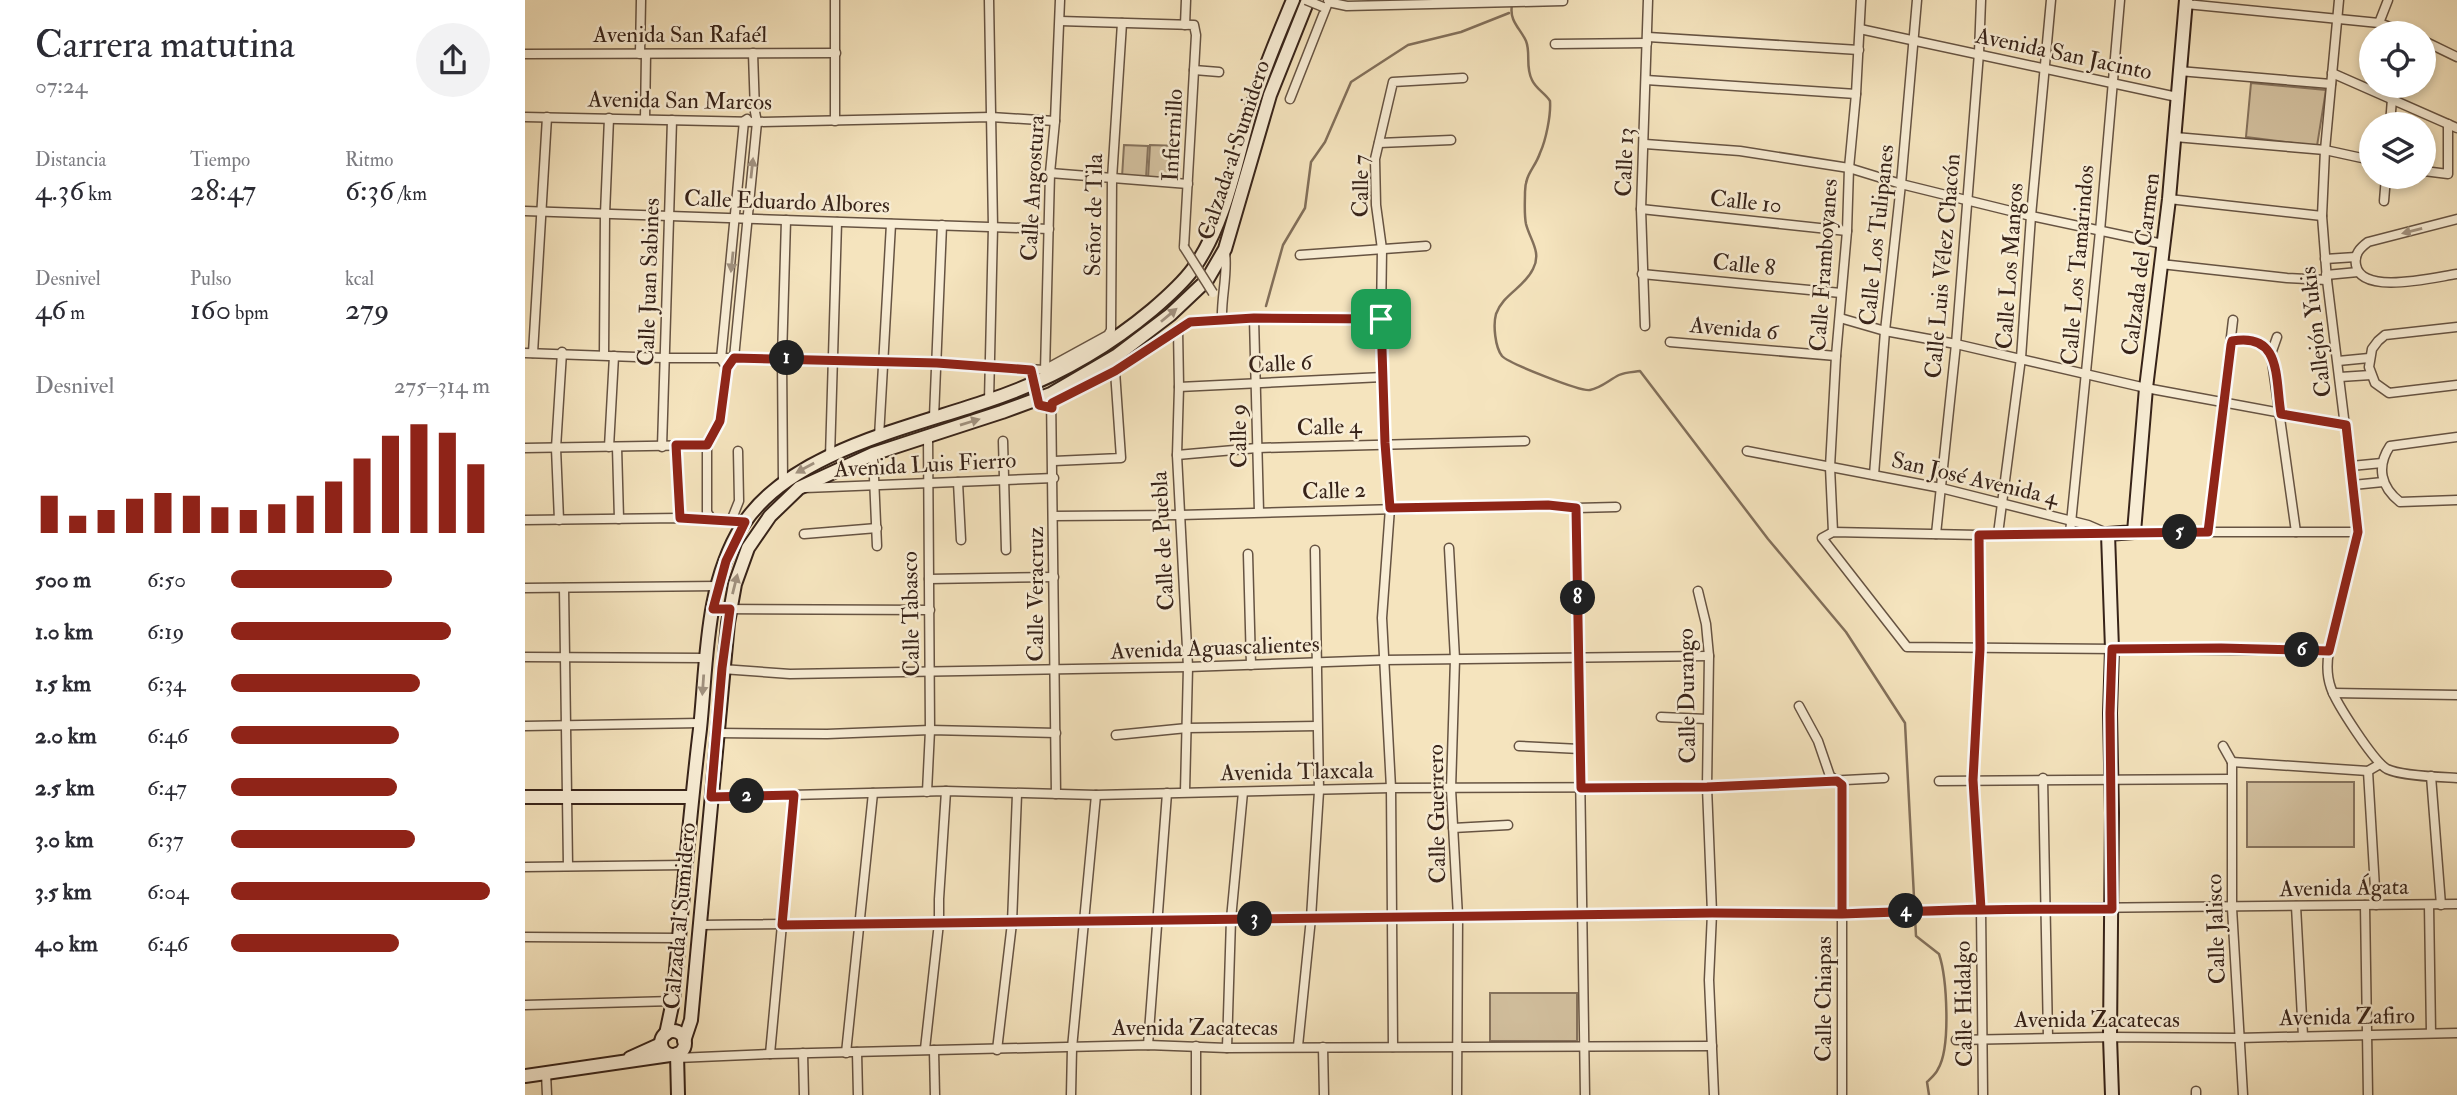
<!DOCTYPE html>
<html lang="es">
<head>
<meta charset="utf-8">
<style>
  body { margin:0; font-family:"IM FELL Double Pica",serif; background:#f2f2f3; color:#2b2b33; height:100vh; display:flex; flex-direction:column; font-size:26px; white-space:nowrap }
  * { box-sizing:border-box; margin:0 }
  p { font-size:23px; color:#7c7c81 }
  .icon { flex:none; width:38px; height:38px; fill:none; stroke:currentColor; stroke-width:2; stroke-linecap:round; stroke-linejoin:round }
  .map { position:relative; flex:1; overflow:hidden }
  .side { display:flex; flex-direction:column; background:#fff; width:525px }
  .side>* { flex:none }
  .buttons { position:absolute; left:1834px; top:21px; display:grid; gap:14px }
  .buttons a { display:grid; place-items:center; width:77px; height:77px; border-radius:50%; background:#fff; box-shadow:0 4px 10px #0003; font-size:35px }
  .pin { position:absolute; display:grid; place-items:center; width:60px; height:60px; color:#fff; margin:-30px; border-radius:14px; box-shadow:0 4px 10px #0006 }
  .km { position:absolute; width:35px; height:35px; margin:-18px; border-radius:50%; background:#222; color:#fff; font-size:19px; line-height:35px; text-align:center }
  .round { display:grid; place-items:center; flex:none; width:74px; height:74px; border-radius:37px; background:#f2f2f3 }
  .summary { display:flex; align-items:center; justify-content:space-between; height:119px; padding:0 35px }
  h1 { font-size:38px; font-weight:600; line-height:52px }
  .figures { display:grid; grid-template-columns:repeat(3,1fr); gap:10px; height:119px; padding:7px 35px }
  .figures div { display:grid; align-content:center }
  .figures b { font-size:30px; font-weight:600 }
  .figures small { font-size:19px; font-weight:400 }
  .figures p { font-size:19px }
  .chart { height:196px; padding:14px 35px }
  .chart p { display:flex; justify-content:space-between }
  .chart svg { width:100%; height:126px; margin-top:7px; stroke:#8f2418; stroke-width:6 }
  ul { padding:0 35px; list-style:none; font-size:23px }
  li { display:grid; grid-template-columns:112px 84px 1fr; align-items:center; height:52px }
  li i { height:18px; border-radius:9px; background:#8f2418 }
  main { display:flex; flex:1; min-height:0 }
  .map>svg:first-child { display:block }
  .green { fill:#d5c3a2; stroke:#86735e; stroke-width:2 }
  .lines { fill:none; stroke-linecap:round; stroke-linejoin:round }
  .stream { stroke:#826f5a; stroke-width:2.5 }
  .street-casing { stroke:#665342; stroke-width:11 }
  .secondary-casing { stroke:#372319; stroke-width:16 }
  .street { stroke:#f8edd5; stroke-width:8 }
  .secondary { stroke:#f8edd5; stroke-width:12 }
  .street-bridge-casing { stroke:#665342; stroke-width:11; stroke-linecap:butt }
  .street-bridge { stroke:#f8edd5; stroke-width:8 }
  .oneway { fill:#a19280 }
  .route-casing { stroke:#fff; stroke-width:14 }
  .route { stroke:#8f2418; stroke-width:9 }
  .labels { text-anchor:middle; stroke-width:5; stroke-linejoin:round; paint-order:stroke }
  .street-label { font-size:23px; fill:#372319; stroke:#f8edd5 }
</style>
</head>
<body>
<main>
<section class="side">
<div class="summary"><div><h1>Carrera matutina</h1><p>07:24</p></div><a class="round"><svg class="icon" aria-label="share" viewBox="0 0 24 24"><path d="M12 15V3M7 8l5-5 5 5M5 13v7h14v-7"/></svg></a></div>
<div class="figures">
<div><p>Distancia</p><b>4.36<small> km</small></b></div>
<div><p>Tiempo</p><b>28:47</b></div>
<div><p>Ritmo</p><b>6:36<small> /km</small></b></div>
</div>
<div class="figures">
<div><p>Desnivel</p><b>46<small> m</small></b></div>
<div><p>Pulso</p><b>160<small> bpm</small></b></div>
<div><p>kcal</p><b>279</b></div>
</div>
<div class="chart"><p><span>Desnivel</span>275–314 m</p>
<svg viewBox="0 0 160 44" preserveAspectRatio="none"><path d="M5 44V31M15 44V38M25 44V36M35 44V32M45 44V30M55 44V31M65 44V35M75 44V36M85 44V34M95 44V31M105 44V26M115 44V18M125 44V10M135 44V6M145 44V9M155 44V20"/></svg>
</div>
<ul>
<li><b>500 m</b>6:50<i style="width:62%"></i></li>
<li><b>1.0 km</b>6:19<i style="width:85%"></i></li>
<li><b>1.5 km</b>6:34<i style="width:73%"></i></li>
<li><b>2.0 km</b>6:46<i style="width:65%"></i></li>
<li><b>2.5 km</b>6:47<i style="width:64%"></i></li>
<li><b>3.0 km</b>6:37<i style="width:71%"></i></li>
<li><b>3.5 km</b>6:04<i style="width:100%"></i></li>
<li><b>4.0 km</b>6:46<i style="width:65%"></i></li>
</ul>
</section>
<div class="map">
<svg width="1932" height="1095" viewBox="0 0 1932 1095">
  <rect width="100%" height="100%" fill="#f5e4be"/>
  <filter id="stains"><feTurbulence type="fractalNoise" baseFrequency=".00286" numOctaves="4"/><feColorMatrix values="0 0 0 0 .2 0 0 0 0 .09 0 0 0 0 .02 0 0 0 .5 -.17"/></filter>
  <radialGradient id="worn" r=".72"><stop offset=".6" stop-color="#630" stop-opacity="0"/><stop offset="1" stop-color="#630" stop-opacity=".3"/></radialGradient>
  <g class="green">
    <path d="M1726 83 1801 90 1792 146 1721 137Z"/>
    <path d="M599 145 623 146 621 178 597 177Z"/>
    <path d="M625 145 655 146 654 180 623 178Z"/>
    <rect x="1722" y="782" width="107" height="65"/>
    <rect x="965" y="993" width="87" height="48"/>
  </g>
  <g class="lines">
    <g class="stream">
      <path d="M987 5C984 21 995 28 1001 41 1006 53 1000 67 1007 80 1011 89 1020 93 1025 101 1026 115 1021 140 1015 153 1010 168 1000 174 1000 192 1000 202 999 214 1001 224 1005 240 1017 252 1008 269 999 288 978 294 971 314 968 325 970 347 977 356 983 363 1056 392 1065 390 1076 388 1084 380 1094 375 1100 372 1108 372 1115 371L1243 539 1321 632 1380 723 1391 936 1414 954C1422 978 1426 1048 1413 1069 1411 1074 1406 1078 1402 1082L1404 1095"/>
      <path d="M741 306 758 245 780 208 786 162 800 142 826 82 883 45 936 32 984 13"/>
    </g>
    <g class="street-casing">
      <g id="street">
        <path d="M310 0V121"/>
        <path d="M464 0 468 227 464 401"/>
        <path d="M1814 0 1800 150 1797 216 1802 280 1833 532 1804 651C1802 662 1802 677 1806 688 1811 703 1849 762 1862 769 1876 776 1915 777 1932 778"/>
        <path d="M803 2 822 6 1038 1"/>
        <path d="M1661 4 1854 23 1881 33"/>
        <path d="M535 21 669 25 671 35 659 247"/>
        <path d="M1854 23 1863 0"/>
        <path d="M660 25 661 0"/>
        <path d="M1335 29 1652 97"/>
        <path d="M1123 37 1334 50"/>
        <path d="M1899 41 1932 57"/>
        <path d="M1030 44 1122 43"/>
        <path d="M0 54 311 53"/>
        <path d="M115 54 116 0"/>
        <path d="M669 70 694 72"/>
        <path d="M1654 71 1806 84"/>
        <path d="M1807 73 1932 128"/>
        <path d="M1121 80 1331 94"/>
        <path d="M765 99 804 0"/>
        <path d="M0 117 232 122 466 117 530 121"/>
        <path d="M120 119 121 54"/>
        <path d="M1865 124 1867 99"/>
        <path d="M1650 137 1800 150 1846 160"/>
        <path d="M854 143 926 140"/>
        <path d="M1120 144 1215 151 1324 168 1376 184 1506 216 1638 244"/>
        <path d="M1899 171 1923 174V124"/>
        <path d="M525 173 663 184"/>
        <path d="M1644 199 1797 216"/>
        <path d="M1859 201 1861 177"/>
        <path d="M1116 209 1322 231"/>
        <path d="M0 211 524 229"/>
        <path d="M1932 219 1843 242C1835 248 1829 254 1831 265 1836 296 1910 277 1932 274"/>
        <path d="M775 255 901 246"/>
        <path d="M1800 259 1831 257"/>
        <path d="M1636 264 1762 278 1802 280"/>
        <path d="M1117 274 1316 293"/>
        <path d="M1801 275 1833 272"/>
        <path d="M729 318 734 512"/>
        <path d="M1315 318 1360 331 1431 344 1621 388 1821 425"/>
        <path d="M697 320C696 297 703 275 700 252"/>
        <path d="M1120 326 1116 209 1123 0"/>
        <path d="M1932 327 1860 335 1853 341 1847 349 1844 367 1850 383 1864 393 1932 385"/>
        <path d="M653 329 654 387 652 455 663 667 660 792"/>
        <path d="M1752 337 1746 354 1771 532"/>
        <path d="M1707 341C1725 338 1735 339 1746 354"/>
        <path d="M1145 342 1311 356"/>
        <path d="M0 353 139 358H257L360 363H413L519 370 583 335 586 330 587 179 597 23"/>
        <path d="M8 353 22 117"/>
        <path d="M79 355 80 214 84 118"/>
        <path d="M209 358 232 122 230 112 228 53"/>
        <path d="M1813 361 1844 358"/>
        <path d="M202 368 196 359 219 121 222 119"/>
        <path d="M520 372 525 173 530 121 535 0"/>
        <path d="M1815 377 1846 375"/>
        <path d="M654 387 858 377"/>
        <path d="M526 394 531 794"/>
        <path d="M527 403 590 371 665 322 729 318 856 319"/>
        <path d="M409 417 417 225"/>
        <path d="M354 437 366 224"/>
        <path d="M1932 437 1865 446C1851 467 1856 487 1875 502L1932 500"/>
        <path d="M478 441 481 550"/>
        <path d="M151 445 155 518"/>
        <path d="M84 447 89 356"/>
        <path d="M92 447 94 519"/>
        <path d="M137 447 147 120"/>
        <path d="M0 448 182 445"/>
        <path d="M1222 451 1416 488 1563 525 1577 531"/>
        <path d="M348 454 352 546"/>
        <path d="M652 455 732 448 1000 441"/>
        <path d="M305 457 312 222"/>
        <path d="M529 461 596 458 590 371"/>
        <path d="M1826 466 1857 463"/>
        <path d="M1349 475 1360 331 1376 184 1392 0"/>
        <path d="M258 482 257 358 261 220"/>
        <path d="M433 482 436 540"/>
        <path d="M1828 485 1858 482"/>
        <path d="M280 488 529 478"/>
        <path d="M1051 508 1060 1095"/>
        <path d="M529 516 655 515 1023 505 1051 508 1091 507"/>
        <path d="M0 520 155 518 220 522"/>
        <path d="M34 520 31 448 37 352"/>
        <path d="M187 520 182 512V445L195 421 202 368 205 363"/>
        <path d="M206 521 214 501 213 451"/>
        <path d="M1308 532 1305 467 1311 356 1322 231 1324 168 1331 94 1336 0"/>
        <path d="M1609 532H1833"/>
        <path d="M1683 532 1708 320"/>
        <path d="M1545 533 1575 231 1595 0"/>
        <path d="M279 534 352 528"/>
        <path d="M1411 534 1431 344 1454 53 1456 0"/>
        <path d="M1473 534 1496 358 1506 216 1526 0"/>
        <path d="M1583 534 1454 535 1308 532 1297 538 1382 647 1804 651"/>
        <path d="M1454 535 1455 649 1448 780 1456 909 1458 1095"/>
        <path d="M924 548 930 659 926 789 933 917 932 1095"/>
        <path d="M723 554 726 665"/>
        <path d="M404 579 529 577"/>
        <path d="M0 588 194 586"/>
        <path d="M39 588 43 866"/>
        <path d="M1173 591 1181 624 1184 656 1182 787 1187 913 1184 980 1189 1095"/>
        <path d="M188 609 405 610"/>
        <path d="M0 657 180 658"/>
        <path d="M197 669 265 674 663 667 859 660 1184 656"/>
        <path d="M1808 693 1932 695"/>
        <path d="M1274 706 1293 741 1305 776 1317 785V1095"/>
        <path d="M1136 717 1182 719"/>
        <path d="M0 726 175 723"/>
        <path d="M192 733 302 734 405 730 531 733"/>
        <path d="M591 735 662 728 792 726"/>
        <path d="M994 746 1055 749"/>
        <path d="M1698 746 1707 762"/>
        <path d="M1707 762V908L1718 1095"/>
        <path d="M1707 762 1843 771 1855 764"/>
        <path d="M1843 771 1851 905"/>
        <path d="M1906 776 1916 905"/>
        <path d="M1518 778 1523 1037"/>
        <path d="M1414 781 1706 779"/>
        <path d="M402 792 405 730 403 435"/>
        <path d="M186 797 421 791 571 795 866 788 1182 787 1359 778"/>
        <path d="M928 828 983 825"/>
        <path d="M0 867 161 865"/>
        <path d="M1840 905 1843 1095"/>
        <path d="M1904 905 1906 1033"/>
        <path d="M1771 906 1778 1036"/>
        <path d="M174 925 1317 913 1456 909 1932 904"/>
        <path d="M0 937 154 938"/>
        <path d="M0 1005 148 1001"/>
        <path d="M1431 1040 1585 1037 1713 1038 1932 1033"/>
        <path d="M623 1045 642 793"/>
        <path d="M671 1046V1095"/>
        <path d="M773 1046 786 918 794 791 790 550"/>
        <path d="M798 1047 799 1095"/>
        <path d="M868 1047 866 788 857 618 865 508 860 444 856 319 857 249 851 205 850 159 868 82 938 78"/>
        <path d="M702 1048 706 919 718 792"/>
        <path d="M400 1049 414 923V899L421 791"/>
        <path d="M409 1050 410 1095"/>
        <path d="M472 1050 487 923 492 794"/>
        <path d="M332 1052 333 1095"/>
        <path d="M278 1053 279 1095"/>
        <path d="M321 1053 348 793"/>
        <path d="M245 1054 269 795"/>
        <path d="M152 1058 245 1054 623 1045 702 1048 1187 1046"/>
        <path d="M21 1073 22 1095"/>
        <path d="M546 1095 547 1048 571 795"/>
        <path d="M1671 1095V1091"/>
      </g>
    </g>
    <g class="secondary-casing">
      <g id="secondary">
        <path d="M0 797H167"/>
        <circle cx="148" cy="1043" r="12"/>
        <path d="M141 1034 148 1001C157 910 164 819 175 729 182 662 180 585 217 526 264 452 384 428 462 401 523 381 578 351 627 310 641 298 657 284 668 269 701 223 710 163 726 110 737 73 753 36 768 0"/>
        <path d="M159 1041 166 1020 203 623 210 584 223 548 245 516 274 488 348 454 477 412 526 394 591 356 645 315 682 280 700 249 745 95 783 0"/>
        <path d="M152 1054 153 1095"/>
        <path d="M105 1058 136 1044"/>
        <path d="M0 1076 145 1055"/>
        <path d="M1587 1095 1585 1037 1587 813 1585 713 1587 649 1583 534 1609 532 1621 388 1644 199 1661 0"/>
      </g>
    </g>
    <use href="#street" class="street"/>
    <use href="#secondary" class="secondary"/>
    <g class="street-bridge-casing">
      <g id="street-bridge">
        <path d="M781 0 798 7"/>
        <path d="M659 247 688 293"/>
        <path d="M506 370 515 406"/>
      </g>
    </g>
    <use href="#street-bridge" class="street-bridge"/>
  </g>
  <defs><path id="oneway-solid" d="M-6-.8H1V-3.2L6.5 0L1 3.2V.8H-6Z" transform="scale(1.75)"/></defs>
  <g class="oneway">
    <use href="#oneway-solid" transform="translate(227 168) rotate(-84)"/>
    <use href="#oneway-solid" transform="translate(1887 231) rotate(166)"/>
    <use href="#oneway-solid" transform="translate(207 262) rotate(96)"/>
    <use href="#oneway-solid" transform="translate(644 315) rotate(-40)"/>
    <use href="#oneway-solid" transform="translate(445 422) rotate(-17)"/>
    <use href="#oneway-solid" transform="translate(280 468) rotate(151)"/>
    <use href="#oneway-solid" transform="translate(210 584) rotate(-76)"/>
    <use href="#oneway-solid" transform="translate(178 685) rotate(94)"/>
  </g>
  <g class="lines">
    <g class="route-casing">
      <path id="route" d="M856 319 729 318 665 322 590 371 527 403V408L514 405 506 370 412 363 209 358 202 368 195 421 182 445H151L155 518 220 522 201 561 188 609H205L197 668 186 797 269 795 257 925 1187 913 1317 914 1456 909 1448 780 1455 649 1454 535 1683 532 1706 345 1707 341C1757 332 1750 378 1756 414L1821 425 1833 532 1804 651 1696 648 1587 649 1585 713 1587 909C1497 909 1407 910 1317 914V785L1312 781 1182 787 1056 788 1051 508 1023 505 865 508 860 443 856 319"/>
    </g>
    <use href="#route" class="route"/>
  </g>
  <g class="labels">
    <g class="street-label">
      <text x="155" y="42">Avenida San Rafaél</text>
      <text transform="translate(1539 53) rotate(12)" y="8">Avenida San Jacinto</text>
      <text transform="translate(155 100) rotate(1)" y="8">Avenida San Marcos</text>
      <text transform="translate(647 135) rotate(-87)" y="8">Infiernillo</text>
      <text transform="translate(708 150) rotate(-72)" y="8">Calzada al Sumidero</text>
      <text transform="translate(1099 162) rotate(-88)" y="8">Calle 13</text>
      <text transform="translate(835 186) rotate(-90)" y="8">Calle 7</text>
      <text transform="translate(507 188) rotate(-87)" y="8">Calle Angostura</text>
      <text transform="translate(262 201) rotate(2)" y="8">Calle Eduardo Albores</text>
      <text transform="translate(1221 201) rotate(6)" y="8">Calle 10</text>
      <text transform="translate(568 215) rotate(-89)" y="8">Señor de Tila</text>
      <text transform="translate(1351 235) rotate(-84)" y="8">Calle Los Tulipanes</text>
      <text transform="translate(1219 264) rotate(6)" y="8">Calle 8</text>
      <text transform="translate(1615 264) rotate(-83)" y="8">Calzada del Carmen</text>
      <text transform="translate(1298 265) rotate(-86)" y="8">Calle Framboyanes</text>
      <text transform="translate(1552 265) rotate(-85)" y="8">Calle Los Tamarindos</text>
      <text transform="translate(1417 266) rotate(-85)" y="8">Calle Luis Vélez Chacón</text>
      <text transform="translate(1484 266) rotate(-86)" y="8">Calle Los Mangos</text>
      <text transform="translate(123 282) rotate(-88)" y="8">Calle Juan Sabines</text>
      <text transform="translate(1209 328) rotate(5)" y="8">Avenida 6</text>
      <text transform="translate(1790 332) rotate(-97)" y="8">Callejón Yukis</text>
      <text transform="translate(755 363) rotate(-3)" y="8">Calle 6</text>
      <text transform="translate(804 426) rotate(-2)" y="8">Calle 4</text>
      <text transform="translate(713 436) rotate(-91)" y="8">Calle 9</text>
      <text transform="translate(400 464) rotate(-3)" y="8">Avenida Luis Fierro</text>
      <text transform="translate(1450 478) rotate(13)" y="8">San José Avenida 4</text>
      <text transform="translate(809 490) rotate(-2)" y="8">Calle 2</text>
      <text transform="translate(637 541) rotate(-93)" y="8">Calle de Puebla</text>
      <text transform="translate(510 594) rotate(-90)" y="8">Calle Veracruz</text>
      <text transform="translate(385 614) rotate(-91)" y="8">Calle Tabasco</text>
      <text transform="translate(690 647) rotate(-2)" y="8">Avenida Aguascalientes</text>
      <text transform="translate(1161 696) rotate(-91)" y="8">Calle Durango</text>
      <text transform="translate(772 771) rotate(-1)" y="8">Avenida Tlaxcala</text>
      <text transform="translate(911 814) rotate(-91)" y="8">Calle Guerrero</text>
      <text transform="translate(1819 887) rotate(-1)" y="8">Avenida Ágata</text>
      <text transform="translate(154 916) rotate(-85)" y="8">Calzada al Sumidero</text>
      <text transform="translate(1690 929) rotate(-92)" y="8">Calle Jalisco</text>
      <text transform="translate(1298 999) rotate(-90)" y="8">Calle Chiapas</text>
      <text transform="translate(1438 1004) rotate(-91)" y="8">Calle Hidalgo</text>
      <text transform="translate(1822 1016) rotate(-1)" y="8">Avenida Zafiro</text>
      <text x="1572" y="1027">Avenida Zacatecas</text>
      <text x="670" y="1035">Avenida Zacatecas</text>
    </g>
  </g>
  <rect width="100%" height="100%" filter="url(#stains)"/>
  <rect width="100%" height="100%" fill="url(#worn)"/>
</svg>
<div class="buttons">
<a><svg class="icon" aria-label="locate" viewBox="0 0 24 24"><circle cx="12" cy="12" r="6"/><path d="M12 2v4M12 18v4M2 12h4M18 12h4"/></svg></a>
<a><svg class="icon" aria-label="layers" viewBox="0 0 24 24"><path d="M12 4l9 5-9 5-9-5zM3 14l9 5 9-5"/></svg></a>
</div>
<div class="pin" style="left:856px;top:319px;background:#1e9e55"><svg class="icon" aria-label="arrive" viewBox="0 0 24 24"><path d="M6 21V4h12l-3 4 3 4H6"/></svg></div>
<b class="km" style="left:262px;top:358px">1</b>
<b class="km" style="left:222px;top:796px">2</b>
<b class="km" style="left:730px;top:919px">3</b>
<b class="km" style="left:1381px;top:911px">4</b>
<b class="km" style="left:1655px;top:532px">5</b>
<b class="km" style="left:1777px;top:650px">6</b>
<b class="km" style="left:1053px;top:598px">8</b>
</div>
</main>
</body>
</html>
